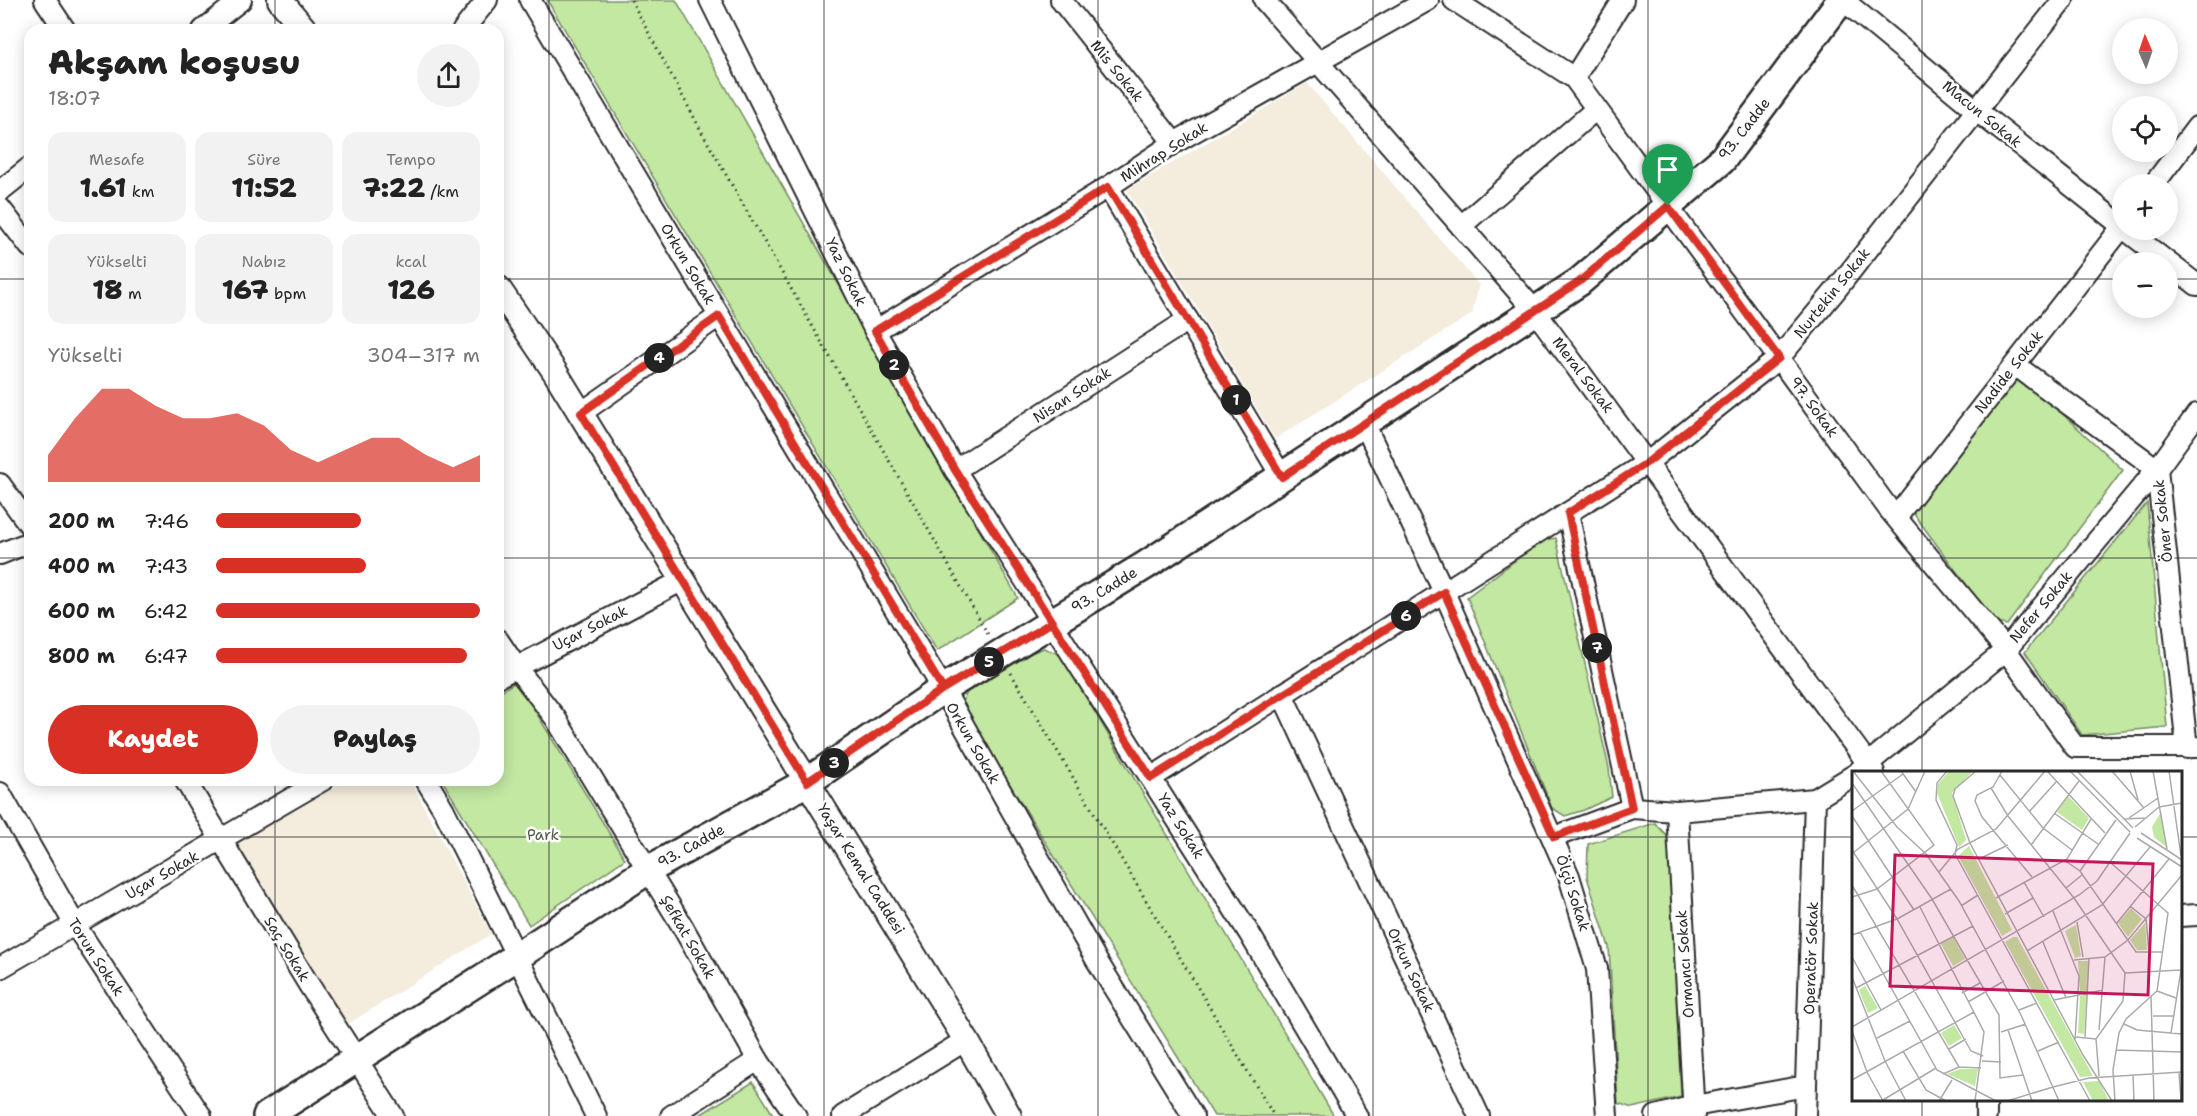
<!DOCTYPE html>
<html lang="tr">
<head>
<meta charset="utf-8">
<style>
  body { margin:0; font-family:"Shantell Sans",sans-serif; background:#f2f2f2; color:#222; height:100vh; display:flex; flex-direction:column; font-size:22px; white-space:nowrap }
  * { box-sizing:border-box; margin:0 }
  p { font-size:20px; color:#767676 }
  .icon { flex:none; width:33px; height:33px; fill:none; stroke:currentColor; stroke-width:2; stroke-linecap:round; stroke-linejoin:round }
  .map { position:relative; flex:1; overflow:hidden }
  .sheet { position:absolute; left:24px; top:24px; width:480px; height:762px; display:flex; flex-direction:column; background:#fff; border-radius:18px; box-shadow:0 3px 15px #0003 }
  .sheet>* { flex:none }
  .needle { width:39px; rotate:358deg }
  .tools { position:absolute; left:2112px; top:18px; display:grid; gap:12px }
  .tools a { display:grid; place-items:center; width:66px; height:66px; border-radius:50%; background:#fff; box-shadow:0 3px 15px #0003; font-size:30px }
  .pin { position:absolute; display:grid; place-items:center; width:51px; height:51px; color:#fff; margin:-62px -26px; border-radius:50% 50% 50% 0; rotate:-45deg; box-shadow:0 0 6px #0007 }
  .pin .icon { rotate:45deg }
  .km { position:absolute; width:30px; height:30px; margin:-15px; border-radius:50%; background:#222; color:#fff; font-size:16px; line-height:30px; text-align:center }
  .round { display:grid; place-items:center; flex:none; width:63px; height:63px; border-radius:32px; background:#f2f2f2 }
  .headline { display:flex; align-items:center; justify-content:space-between; height:102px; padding:0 24px }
  h1 { font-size:33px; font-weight:800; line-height:45px }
  .stats { display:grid; grid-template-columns:repeat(3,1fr); gap:9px; height:102px; padding:6px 24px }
  .stats div { display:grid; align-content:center; border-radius:15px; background:#f2f2f2; text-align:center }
  .stats b { font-size:26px; font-weight:800 }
  .stats small { font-size:16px; font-weight:400 }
  .stats p { font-size:16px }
  .chart { height:168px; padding:12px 24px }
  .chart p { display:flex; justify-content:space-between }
  .chart svg { width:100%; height:108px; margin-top:6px; fill:#d93025; opacity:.7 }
  .action { display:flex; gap:12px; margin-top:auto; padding:12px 24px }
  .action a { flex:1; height:69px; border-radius:36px; background:#d93025; color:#fff; font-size:24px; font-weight:800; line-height:69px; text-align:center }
  .action a+a { background:#f2f2f2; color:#222 }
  ul { padding:0 24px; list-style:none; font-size:20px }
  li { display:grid; grid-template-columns:96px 72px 1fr; align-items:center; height:45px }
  li i { height:15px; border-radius:8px; background:#d93025 }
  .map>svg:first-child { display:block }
  .built { fill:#f4ecdd }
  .green { fill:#c2e8a2; stroke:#768a66; stroke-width:1.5 }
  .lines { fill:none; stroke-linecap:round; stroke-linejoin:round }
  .minor-casing { stroke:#2b2b2b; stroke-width:24 }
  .tertiary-casing { stroke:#2b2b2b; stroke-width:28 }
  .secondary-casing { stroke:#2b2b2b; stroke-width:32 }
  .path { stroke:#2b2b2b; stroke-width:3; stroke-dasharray:1.5 4.5; stroke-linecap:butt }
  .minor { stroke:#fff; stroke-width:20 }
  .tertiary { stroke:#fff; stroke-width:24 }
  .secondary { stroke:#fff; stroke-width:27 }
  .route-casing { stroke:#fff; stroke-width:12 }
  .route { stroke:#d93025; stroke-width:8 }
  .grid { fill:none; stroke:#2b2b2b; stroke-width:1.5; stroke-opacity:0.55 }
  .labels { text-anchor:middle; stroke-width:5; stroke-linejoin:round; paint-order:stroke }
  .street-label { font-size:15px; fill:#2b2b2b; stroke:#fff }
  .park-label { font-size:15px; fill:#515a49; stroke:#fff }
  .inset-road { fill:none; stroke:#aaa; stroke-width:1.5 }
  .view { fill:#c2185b; fill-opacity:0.15; stroke:#c2185b; stroke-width:3 }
  .inset-edge { fill:none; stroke:#2b2b2b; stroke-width:3 }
</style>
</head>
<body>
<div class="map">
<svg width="2197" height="1116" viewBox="0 0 2197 1116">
  <rect width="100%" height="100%" fill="#fff"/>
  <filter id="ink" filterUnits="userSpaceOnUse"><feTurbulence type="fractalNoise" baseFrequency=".0167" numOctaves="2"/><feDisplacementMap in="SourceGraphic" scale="12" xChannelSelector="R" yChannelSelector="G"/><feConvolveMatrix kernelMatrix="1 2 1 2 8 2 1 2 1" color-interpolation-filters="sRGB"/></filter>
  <g filter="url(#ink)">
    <g class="built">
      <path d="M1307 83 1479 285 1472 314 1275 439 1127 190Z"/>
      <path d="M344 780H410L491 934 345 1026 237 843Z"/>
    </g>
    <g class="green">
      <path d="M547 0H676L1018 598 937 651Z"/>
      <path d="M2025 379 2123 470 2007 625 1995 623 1913 513 2014 380Z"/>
      <path d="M2147 503 2167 727 2082 735 2025 652Z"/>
      <path d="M1556 538 1609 768 1612 797 1584 810 1565 816 1552 808 1467 597 1542 540Z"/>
      <path d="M1044 648 1061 655 1334 1116H1214L961 705 968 690 1025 655Z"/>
      <path d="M517 681 625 859 529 925 442 780H498V693Z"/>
      <path d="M1655 823 1669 838 1681 1097 1632 1108 1618 1103 1609 947 1587 877 1588 844Z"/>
      <path d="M753 1082 774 1116H698Z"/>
    </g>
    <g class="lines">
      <g class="minor-casing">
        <g id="minor">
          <path d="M45 0 65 30"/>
          <path d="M530 0 943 689 1097 961 1193 1116"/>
          <path d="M710 0 875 331 955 470 1249 933 1357 1116"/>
          <path d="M1061 0 1174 143"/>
          <path d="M1264 0 1535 311 1874 772"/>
          <path d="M1454 0 1574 78 1888 508 2006 650 2075 747H2197"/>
          <path d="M1843 0 1976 110 2122 226"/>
          <path d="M203 30 241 0"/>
          <path d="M463 30 487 0"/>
          <path d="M1574 78 1623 0"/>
          <path d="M2154 184 2197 127"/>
          <path d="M1108 187 1282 477"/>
          <path d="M0 191 30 167"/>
          <path d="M0 208 30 247"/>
          <path d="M1461 226 1595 110"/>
          <path d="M2126 230 2197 285"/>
          <path d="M875 331 1108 187 1174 143 1428 0"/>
          <path d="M2015 365 2157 469 2187 748"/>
          <path d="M581 413 719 316"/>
          <path d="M1364 423 1444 592 1569 876 1597 969 1607 1116"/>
          <path d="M955 470 1188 320"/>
          <path d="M0 484 30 526"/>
          <path d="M1568 513 1632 808"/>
          <path d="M1896 517 2122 227"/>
          <path d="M0 554 30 542"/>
          <path d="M498 640 516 667 556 719 681 924 758 1060 796 1116"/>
          <path d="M498 677 683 580"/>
          <path d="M1282 694 1479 1116"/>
          <path d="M1859 771 2006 650 2157 469 2197 414"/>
          <path d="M1151 778 1648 462 1779 358 1835 291 2063 0"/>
          <path d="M185 780 309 985 393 1116"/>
          <path d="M426 780 444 810 596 1116"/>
          <path d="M0 793 75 925 201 1116"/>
          <path d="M1677 811 1694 1116"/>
          <path d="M1554 837 1632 808 1677 811 1815 799 1854 775"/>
          <path d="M2180 916 2197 915"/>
          <path d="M0 968 323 780"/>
          <path d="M671 1116 758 1060"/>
          <path d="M843 1116 966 1040"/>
          <path d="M1656 1116 1694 1106 1806 1086"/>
          <path d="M1805 1116 1815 799"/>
          <path d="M1986 1116V1100"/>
        </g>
      </g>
      <g class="tertiary-casing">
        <g id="tertiary">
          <path d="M280 0 305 30"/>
          <path d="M498 288 555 372 966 1040 1009 1116"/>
        </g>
      </g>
      <g class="secondary-casing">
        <path id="secondary" d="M267 1116 516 957 648 870 807 782 943 689 1146 565 1579 282 1722 160 1841 0"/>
      </g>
      <g class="path">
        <path d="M631 0 704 136 989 636"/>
        <path d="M1011 673 1274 1116"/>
      </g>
      <use href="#minor" class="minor"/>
      <use href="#tertiary" class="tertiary"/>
      <use href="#secondary" class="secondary"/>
    </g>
  </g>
  <g class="lines" filter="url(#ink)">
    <g class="route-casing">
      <path id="route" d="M1668 206 1579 282 1282 477 1108 187 875 331 955 470 1052 622 943 689 807 782 581 413 719 316 943 689 1052 622 1151 778 1444 592 1554 837 1632 808 1568 513 1648 462 1779 358 1668 206"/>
    </g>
    <use href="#route" class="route"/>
  </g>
  <path class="grid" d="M275 0V30M549 0V1116M824 0V1116M1098 0V1116M1373 0V1116M1648 0V1116M1922 0V772M0 279H30M498 279H2122M2168 279H2197M0 558H30M498 558H2197M275 780V1116M0 837H1854M2180 837H2197M1922 1100V1116"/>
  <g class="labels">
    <g class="street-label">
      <text transform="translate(1117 71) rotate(51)" y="5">Mis Sokak</text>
      <text transform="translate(1982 114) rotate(39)" y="5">Macun Sokak</text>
      <text transform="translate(1744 129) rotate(-52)" y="5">93. Cadde</text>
      <text transform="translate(1164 152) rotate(-32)" y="5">Mihrap Sokak</text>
      <text transform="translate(688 264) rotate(59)" y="5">Orkun Sokak</text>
      <text transform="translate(846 272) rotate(64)" y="5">Yaz Sokak</text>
      <text transform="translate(1832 293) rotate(-51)" y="5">Nurtekin Sokak</text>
      <text transform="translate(2009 372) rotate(-52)" y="5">Nadide Sokak</text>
      <text transform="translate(1583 375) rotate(53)" y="5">Meral Sokak</text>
      <text transform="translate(1072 395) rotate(-33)" y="5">Nisan Sokak</text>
      <text transform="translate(1814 407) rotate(54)" y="5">97. Sokak</text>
      <text transform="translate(2163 521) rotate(-96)" y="5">Öner Sokak</text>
      <text transform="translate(1104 590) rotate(-31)" y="5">93. Cadde</text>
      <text transform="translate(2041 607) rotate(-50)" y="5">Nefer Sokak</text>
      <text transform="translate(590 628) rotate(-27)" y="5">Uçar Sokak</text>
      <text transform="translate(973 743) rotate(60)" y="5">Orkun Sokak</text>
      <text transform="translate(1181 826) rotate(58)" y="5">Yaz Sokak</text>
      <text transform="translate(691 846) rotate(-29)" y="5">93. Cadde</text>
      <text transform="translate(861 869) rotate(58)" y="5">Yaşar Kemal Caddesi</text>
      <text transform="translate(162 875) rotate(-30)" y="5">Uçar Sokak</text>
      <text transform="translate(1573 893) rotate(72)" y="5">Ölçü Sokak</text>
      <text transform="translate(688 937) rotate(60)" y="5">Şefkat Sokak</text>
      <text transform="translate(287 949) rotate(59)" y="5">Saç Sokak</text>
      <text transform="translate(96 957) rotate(57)" y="5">Torun Sokak</text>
      <text transform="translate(1811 958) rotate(-88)" y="5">Operatör Sokak</text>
      <text transform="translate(1685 964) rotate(-94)" y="5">Ormancı Sokak</text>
      <text transform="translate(1411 970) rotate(65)" y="5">Orkun Sokak</text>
    </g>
    <g class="park-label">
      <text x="543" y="840">Park</text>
    </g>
  </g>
  <g transform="translate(1852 771)">
    <rect width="330" height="330" fill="#fff"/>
    <path d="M97 0H121L100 22 114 69 107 76 85 22 86 13ZM216 25 237 47 230 59 205 41ZM309 41 314 76 302 66 300 56ZM117 75 160 159 150 165 106 85ZM279 137 290 148 276 166 266 152ZM293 152 295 179H285L278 169ZM224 154 229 185 223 187 213 160ZM101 166 113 188 101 195 89 173ZM161 166H165L241 305 228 306 153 171ZM226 190H236V220L228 221ZM13 215 26 237 16 242 7 219ZM235 223 232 263 226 262 228 225ZM102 254 110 267 97 275 89 262ZM108 298H126L123 315 95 303ZM247 310 257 330H241L231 311Z" fill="#c2e8a2"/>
    <path class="inset-road" d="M1 0 45 56 74 83 107 130 169 244 207 330M49 0 64 21M95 0 85 12 84 29 105 74 103 83 238 330M124 0 103 18 101 25 118 72 231 284 260 330M150 0 141 16 125 24 123 30 130 46 180 106M195 0 253 62M218 0 278 61M225 0 281 57M260 0 292 37M278 0 286 29M301 0 315 78M317 0 329 85M148 4 191 57 220 79M0 12 80 128 147 244 148 307 171 304M139 17 156 45 222 127 273 202 271 230 244 268 247 305M307 36 330 32M0 40 51 3M177 41 204 11M202 42 246 73M0 45 62 139M277 47 306 27M272 48 294 47M283 56 307 36M289 62 330 89M285 67 330 96M179 74 227 10M0 79 45 148 119 280 131 285M1 82 56 38 73 0M127 88 156 74M212 89 228 100 284 181H311M259 92 316 142 305 220 274 248 267 262 261 299 263 330M228 100 264 49M87 101 106 78 144 58 193 0M172 111 192 146M0 114 107 296M214 117 230 104M0 126 25 118 82 74 29 0M144 127 215 88 239 48M109 135 126 124M278 135 294 148 297 181M68 136 132 261 123 330M201 140 227 205 223 269M153 143 181 127M225 151 231 186M264 153 317 88M8 161 85 299 144 330M0 164 45 148 99 118M191 171 214 227M175 180 250 134 298 76M0 186 29 239M222 189 253 186 276 169 330 104M273 202 329 199M0 206 33 290 54 330M4 217 121 155M305 220 324 227M110 222 128 212M299 225 302 330M202 229 251 219M116 231 152 210M167 239 185 232M301 245H321M272 253 285 259 330 263M0 256 227 124 245 110 278 62M156 259 180 330M247 259 253 186M0 260 15 301 31 330M149 261 174 253M319 262 329 199 330 136M224 266 244 268M233 266 237 187M25 267 58 250M97 278 114 268M264 279 330 281M51 280 74 319 94 330M186 280 207 271M130 290 149 291M327 302 329 330M91 303 107 296 129 297M281 304 282 330M0 309 122 241M201 316 237 307 330 301M31 329 84 297M87 330 100 309M155 330 201 316"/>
    <path class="view" d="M43 84 301 93 296 224 38 215Z"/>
    <rect width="330" height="330" class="inset-edge"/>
  </g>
</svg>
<div class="tools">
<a><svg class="needle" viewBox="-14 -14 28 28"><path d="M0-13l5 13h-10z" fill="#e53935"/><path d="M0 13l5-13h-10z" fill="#767676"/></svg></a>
<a><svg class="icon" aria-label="locate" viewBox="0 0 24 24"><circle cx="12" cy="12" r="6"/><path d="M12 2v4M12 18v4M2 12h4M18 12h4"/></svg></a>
<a>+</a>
<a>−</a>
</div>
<div class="pin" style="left:1668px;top:206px;background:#1e9e55"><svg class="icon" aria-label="arrive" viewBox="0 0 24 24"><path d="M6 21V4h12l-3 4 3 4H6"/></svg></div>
<b class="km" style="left:1236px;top:400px">1</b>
<b class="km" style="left:894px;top:365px">2</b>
<b class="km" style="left:834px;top:763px">3</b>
<b class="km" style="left:659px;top:358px">4</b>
<b class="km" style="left:989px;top:662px">5</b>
<b class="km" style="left:1406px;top:616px">6</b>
<b class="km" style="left:1597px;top:648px">7</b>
<section class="sheet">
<div class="headline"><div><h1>Akşam koşusu</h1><p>18:07</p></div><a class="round"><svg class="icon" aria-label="share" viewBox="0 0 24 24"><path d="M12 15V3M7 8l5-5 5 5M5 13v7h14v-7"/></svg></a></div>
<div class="stats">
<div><p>Mesafe</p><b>1.61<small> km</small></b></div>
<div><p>Süre</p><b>11:52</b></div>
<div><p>Tempo</p><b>7:22<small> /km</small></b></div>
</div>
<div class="stats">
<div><p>Yükselti</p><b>18<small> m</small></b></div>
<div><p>Nabız</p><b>167<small> bpm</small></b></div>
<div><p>kcal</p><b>126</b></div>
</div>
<div class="chart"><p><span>Yükselti</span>304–317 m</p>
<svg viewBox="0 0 160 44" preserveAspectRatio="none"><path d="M0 44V33L10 18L20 6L30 6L40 13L50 18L60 18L70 16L80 21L90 31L100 36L110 31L120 26L130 26L140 33L150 38L160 33V44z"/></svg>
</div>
<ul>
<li><b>200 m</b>7:46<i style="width:55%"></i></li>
<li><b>400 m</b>7:43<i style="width:57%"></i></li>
<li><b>600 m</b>6:42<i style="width:100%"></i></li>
<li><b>800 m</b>6:47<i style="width:95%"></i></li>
</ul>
<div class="action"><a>Kaydet</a><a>Paylaş</a></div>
</section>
</div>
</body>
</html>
